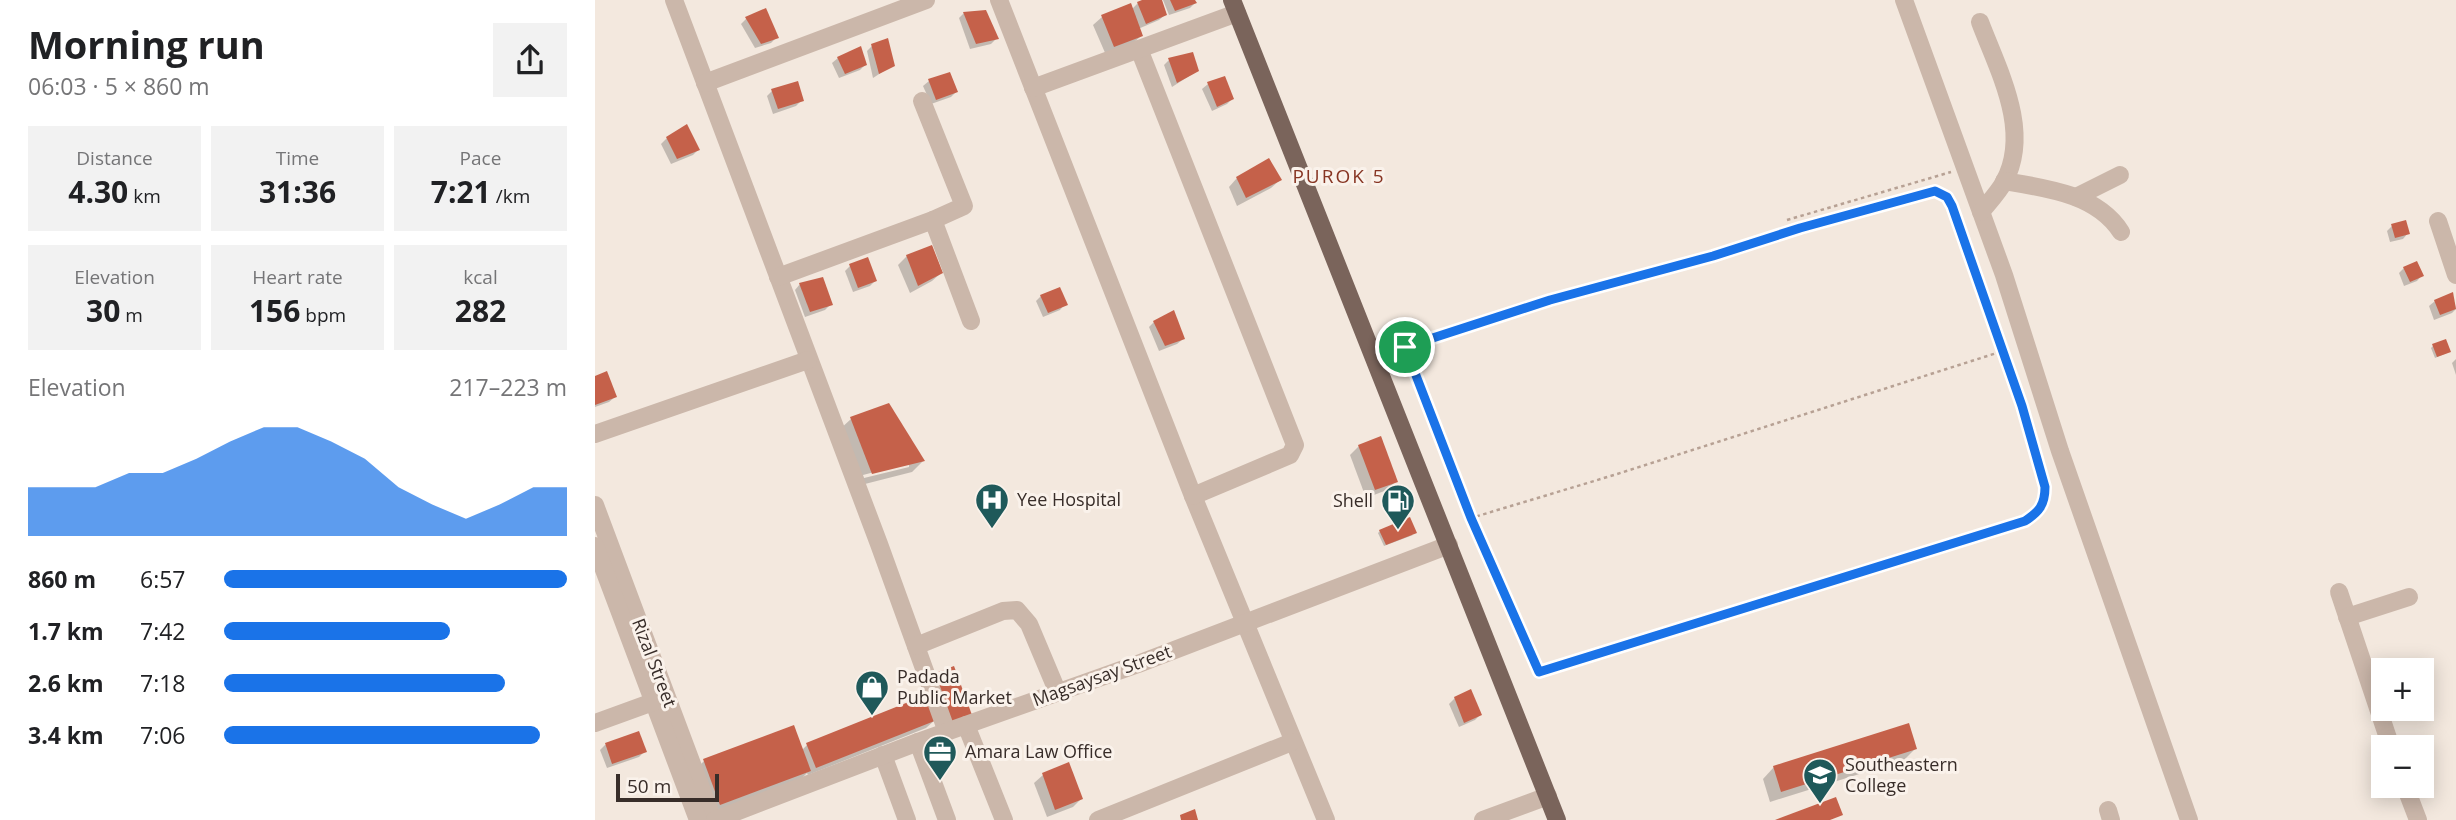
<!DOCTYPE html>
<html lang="en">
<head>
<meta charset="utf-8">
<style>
  body { margin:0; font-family:"Open Sans",sans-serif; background:#f2f2f2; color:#202124; height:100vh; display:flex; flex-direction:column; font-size:26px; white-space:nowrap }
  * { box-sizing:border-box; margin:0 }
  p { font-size:23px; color:#757577 }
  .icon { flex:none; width:38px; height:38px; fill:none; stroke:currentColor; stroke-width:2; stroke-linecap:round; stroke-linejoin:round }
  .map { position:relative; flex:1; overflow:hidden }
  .sheet { display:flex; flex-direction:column; background:#fff; width:595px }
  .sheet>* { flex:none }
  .fabs { position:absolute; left:1776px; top:658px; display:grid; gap:14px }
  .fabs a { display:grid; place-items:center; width:63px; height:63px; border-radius:0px; background:#fff; box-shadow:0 4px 18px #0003; font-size:35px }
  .scale { position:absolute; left:21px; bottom:18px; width:103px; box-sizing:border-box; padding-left:7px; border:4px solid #382d29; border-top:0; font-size:19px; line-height:24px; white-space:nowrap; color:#382d29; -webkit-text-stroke:5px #faf2eb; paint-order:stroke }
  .pin { position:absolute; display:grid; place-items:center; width:60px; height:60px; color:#fff; margin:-30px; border:4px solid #fff; border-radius:50%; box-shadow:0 2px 7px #0007 }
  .round { display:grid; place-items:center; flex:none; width:74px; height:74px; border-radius:0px; background:#f2f2f2 }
  .headline { display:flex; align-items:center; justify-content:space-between; height:119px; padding:0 28px }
  h1 { font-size:38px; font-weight:700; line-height:52px }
  .stats { display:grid; grid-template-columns:repeat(3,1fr); gap:10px; height:119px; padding:7px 28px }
  .stats div { display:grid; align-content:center; border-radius:0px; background:#f2f2f2; text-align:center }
  .stats b { font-size:30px; font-weight:700 }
  .stats small { font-size:19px; font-weight:400 }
  .stats p { font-size:19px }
  .chart { height:196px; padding:14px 28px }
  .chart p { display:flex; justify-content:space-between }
  .chart svg { width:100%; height:126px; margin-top:7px; fill:#1a73e8; opacity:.7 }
  ul { padding:0 28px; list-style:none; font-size:23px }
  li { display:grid; grid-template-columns:112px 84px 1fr; align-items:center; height:52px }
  li i { height:18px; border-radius:9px; background:#1a73e8 }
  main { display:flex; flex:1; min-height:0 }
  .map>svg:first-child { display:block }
  .shadow { fill:#0003; fill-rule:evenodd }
  .building { fill:#c5614a }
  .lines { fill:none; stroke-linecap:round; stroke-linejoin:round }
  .path { stroke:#b7a194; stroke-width:2.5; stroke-dasharray:3.5 3.5; stroke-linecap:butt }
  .minor { stroke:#cbb7aa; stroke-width:18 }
  .major { stroke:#7a645b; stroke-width:18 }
  .route-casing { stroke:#fff; stroke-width:14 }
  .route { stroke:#1a73e8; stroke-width:9 }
  .labels { text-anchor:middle; stroke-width:6; stroke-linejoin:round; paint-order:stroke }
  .poi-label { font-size:18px; fill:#382d29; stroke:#faf2eb; text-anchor:start }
  .street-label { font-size:18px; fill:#382d29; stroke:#faf2eb }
  .neighbourhood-label { font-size:19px; letter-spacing:2px; fill:#873523; stroke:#faf2eb }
</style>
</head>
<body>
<main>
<section class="sheet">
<div class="headline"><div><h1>Morning run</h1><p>06:03 · 5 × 860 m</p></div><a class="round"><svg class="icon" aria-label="share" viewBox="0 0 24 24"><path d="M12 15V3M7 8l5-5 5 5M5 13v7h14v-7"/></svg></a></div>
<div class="stats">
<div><p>Distance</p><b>4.30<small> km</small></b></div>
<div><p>Time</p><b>31:36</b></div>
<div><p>Pace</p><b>7:21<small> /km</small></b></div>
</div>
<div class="stats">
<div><p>Elevation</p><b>30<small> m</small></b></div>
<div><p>Heart rate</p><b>156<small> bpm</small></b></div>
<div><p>kcal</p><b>282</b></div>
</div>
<div class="chart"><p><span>Elevation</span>217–223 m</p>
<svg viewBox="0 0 160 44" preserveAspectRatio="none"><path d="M0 44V27L10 27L20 27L30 22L40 22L50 17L60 11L70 6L80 6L90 11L100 17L110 27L120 33L130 38L140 33L150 27L160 27V44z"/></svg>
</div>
<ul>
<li><b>860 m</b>6:57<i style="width:100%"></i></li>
<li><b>1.7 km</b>7:42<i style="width:66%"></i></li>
<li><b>2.6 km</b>7:18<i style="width:82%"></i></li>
<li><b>3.4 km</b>7:06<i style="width:92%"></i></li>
</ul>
</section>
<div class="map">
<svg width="1861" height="820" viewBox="0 0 1861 820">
  <rect width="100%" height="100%" fill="#f3e8de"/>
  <g class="shadow">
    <path d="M552 0H565L570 15 564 20 543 29 546 36 537 44 511 55 498 25 507 17 537 9 543 3Z"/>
    <path d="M568 0H598L600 3 595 8 574 15Z"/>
    <path d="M170 10 182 37 176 43 160 48 146 24 151 19Z"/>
    <path d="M369 13 402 38 396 44 375 49 364 18Z"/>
    <path d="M277 46 298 65 278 78 272 51Z"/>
    <path d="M243 58 270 65 265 70 244 78 237 63Z"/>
    <path d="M574 60 602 71 577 87 569 65Z"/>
    <path d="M629 79 637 99 632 104 617 111 607 89 613 84Z"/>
    <path d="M334 81 361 92 356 97 336 104 328 86Z"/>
    <path d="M177 91 207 100 201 106 178 114 172 96Z"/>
    <path d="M72 138 103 150 98 155 76 164 66 144Z"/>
    <path d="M642 178 685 180 676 188 642 206 634 187Z"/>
    <path d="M1797 226 1813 233 1808 239 1795 242 1792 231Z"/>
    <path d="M336 247 346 273 337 281 315 293 303 265 312 256Z"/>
    <path d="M255 266 280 281 275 286 258 292 250 271Z"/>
    <path d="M1809 268 1827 275 1822 281 1809 286 1804 273Z"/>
    <path d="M205 284 236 304 230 310 210 317 200 290Z"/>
    <path d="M1857 294 1861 309 1857 313 1839 320 1834 306 1840 301Z"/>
    <path d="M446 296 470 304 465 310 448 317 441 301Z"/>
    <path d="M559 322 588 339 582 344 564 351 554 327Z"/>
    <path d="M1838 346 1852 353 1840 358 1836 348Z"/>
    <path d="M1861 359V375L1857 363Z"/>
    <path d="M0 378 20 397 14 402 0 407Z"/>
    <path d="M256 419 328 461 317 472 266 485 244 430ZM314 463V467L269 478 268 475Z"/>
    <path d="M764 446 801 481 792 490 771 498 755 455Z"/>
    <path d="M785 531 818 535 789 546 783 533Z"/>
    <path d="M860 698 885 715 880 720 864 727 854 704Z"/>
    <path d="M340 720 331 728 213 775 212 773 203 782 114 815 98 772 109 761 207 750 212 745Z"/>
    <path d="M43 733 50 751 44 757 12 768 5 750 10 745Z"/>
    <path d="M1320 749 1309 760 1175 802 1168 779 1179 767Z"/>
    <path d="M448 775 486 799 478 807 452 817 439 783Z"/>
  </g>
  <g class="building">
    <path d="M547 0H567L572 15 551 24 542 2Z"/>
    <path d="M575 0H600L602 3 580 11Z"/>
    <path d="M536 3 548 36 519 47 506 15Z"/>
    <path d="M171 8 184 38 166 44 150 17Z"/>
    <path d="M391 10 404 39 381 44 368 12Z"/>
    <path d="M293 38 300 66 284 74 276 44Z"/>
    <path d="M266 46 272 65 250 74 242 57Z"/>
    <path d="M598 52 604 71 582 83 573 58Z"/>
    <path d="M355 72 363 92 341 100 333 79Z"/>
    <path d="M630 76 639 99 622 107 612 82Z"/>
    <path d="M203 81 209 101 183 109 176 89Z"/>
    <path d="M92 124 105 150 82 159 71 137Z"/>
    <path d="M674 158 687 180 651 198 641 177Z"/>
    <path d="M1811 220 1815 234 1800 238 1796 224Z"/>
    <path d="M337 245 348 273 323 286 311 255Z"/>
    <path d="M273 257 282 281 263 288 254 264Z"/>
    <path d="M1822 261 1829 276 1815 282 1808 267Z"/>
    <path d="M228 277 238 305 215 312 204 283Z"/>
    <path d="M465 287 473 305 453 313 445 295Z"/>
    <path d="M1858 292 1861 309 1845 315 1839 300Z"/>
    <path d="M579 310 590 339 570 346 558 321Z"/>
    <path d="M1851 339 1856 352 1842 357 1837 344Z"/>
    <path d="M12 371 22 397 0 405V376Z"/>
    <path d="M294 403 330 461 277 474 255 417Z"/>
    <path d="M786 436 803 482 780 490 763 445Z"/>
    <path d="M815 517 822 533 791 545 784 530Z"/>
    <path d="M359 666 377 715 356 722 338 674Z"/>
    <path d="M876 689 887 715 869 723 859 697Z"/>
    <path d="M331 695 342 720 221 768 211 743Z"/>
    <path d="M1314 723 1322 749 1186 792 1178 766Z"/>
    <path d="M199 725 216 771 125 805 108 759Z"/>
    <path d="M44 731 52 752 17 764 10 743Z"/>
    <path d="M474 762 488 799 460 810 447 773Z"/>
    <path d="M1241 797 1248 815 1235 820H1180Z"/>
    <path d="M600 809 603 820H586L585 815Z"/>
  </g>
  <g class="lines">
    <g class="path">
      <path d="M1192 220 1356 172"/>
      <path d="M810 347 876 518 1019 475 1408 351"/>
      <path d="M792 354 879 323 955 300 1118 256 1205 228 1340 191 1352 197 1357 206 1427 406 1450 487C1450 504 1444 512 1430 521L944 672 876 518"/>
    </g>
    <g class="minor">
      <path d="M79 0 284 544 352 732"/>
      <path d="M404 0 598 496 731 820"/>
      <path d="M1309 0 1409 275 1465 451 1594 820"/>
      <path d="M1385 22C1403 70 1437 131 1409 182 1403 193 1394 202 1386 212"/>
      <path d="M544 49 700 445 695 455 598 496"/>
      <path d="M110 83 331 0"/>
      <path d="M438 88 642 13"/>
      <path d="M327 101 369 206 338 220"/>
      <path d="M1409 181C1451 188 1502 194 1526 232"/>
      <path d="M1481 197 1525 175"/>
      <path d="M1843 221 1861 275"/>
      <path d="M183 277 338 220 376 321"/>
      <path d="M0 434 213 360"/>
      <path d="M0 505 118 820"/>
      <path d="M0 546 103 820"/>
      <path d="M1744 592 1796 747"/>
      <path d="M1752 617 1814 597"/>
      <path d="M321 646 408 611 422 610 434 624 463 693"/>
      <path d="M0 723 69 698"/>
      <path d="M371 725 409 820"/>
      <path d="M323 742 352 820"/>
      <path d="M288 755 312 820"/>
      <path d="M1810 786 1823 820"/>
      <path d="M1513 810 1516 820"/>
      <path d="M120 820 323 742 543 664 854 545"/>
      <path d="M503 820 697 742"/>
      <path d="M888 820 953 796"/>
    </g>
    <path class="major" d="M637 0 962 820"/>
  </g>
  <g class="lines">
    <g class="route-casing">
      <path id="route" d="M1340 191 1352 197 1357 206 1427 406 1450 487C1450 505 1444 512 1430 521L944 672 876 518 810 347 955 300 1118 256 1205 228Z"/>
    </g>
    <use href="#route" class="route"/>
  </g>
  <defs>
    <g id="hospital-pin" transform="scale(1.75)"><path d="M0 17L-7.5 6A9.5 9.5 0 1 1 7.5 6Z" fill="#1f595a" stroke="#faf2eb"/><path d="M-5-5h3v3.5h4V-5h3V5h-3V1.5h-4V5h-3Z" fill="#fff"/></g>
    <g id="fuel-pin" transform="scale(1.75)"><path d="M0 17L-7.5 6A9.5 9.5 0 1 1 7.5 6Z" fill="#1f595a" stroke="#faf2eb"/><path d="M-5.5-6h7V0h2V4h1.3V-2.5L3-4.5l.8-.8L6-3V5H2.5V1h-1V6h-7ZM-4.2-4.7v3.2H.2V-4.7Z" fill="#fff"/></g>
    <g id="shop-pin" transform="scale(1.75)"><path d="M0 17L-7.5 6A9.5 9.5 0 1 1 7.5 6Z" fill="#1f595a" stroke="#faf2eb"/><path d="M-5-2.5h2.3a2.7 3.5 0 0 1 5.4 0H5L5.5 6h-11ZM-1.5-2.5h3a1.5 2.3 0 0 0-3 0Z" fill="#fff"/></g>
    <g id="office-pin" transform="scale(1.75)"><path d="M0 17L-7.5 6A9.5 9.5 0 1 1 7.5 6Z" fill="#1f595a" stroke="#faf2eb"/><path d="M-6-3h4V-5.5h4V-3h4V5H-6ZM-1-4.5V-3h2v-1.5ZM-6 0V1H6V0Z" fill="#fff"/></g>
    <g id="university-pin" transform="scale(1.75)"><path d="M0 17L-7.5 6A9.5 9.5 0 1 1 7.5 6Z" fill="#1f595a" stroke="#faf2eb"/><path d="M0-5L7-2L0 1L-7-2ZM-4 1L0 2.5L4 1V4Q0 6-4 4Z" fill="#fff"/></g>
  </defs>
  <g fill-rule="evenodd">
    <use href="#hospital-pin" x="397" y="500"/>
    <use href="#fuel-pin" x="803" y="501"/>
    <use href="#shop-pin" x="277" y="687"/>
    <use href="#office-pin" x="345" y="752"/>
    <use href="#university-pin" x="1225" y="775"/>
  </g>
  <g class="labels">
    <g class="poi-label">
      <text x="422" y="506">Yee Hospital</text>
      <text x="778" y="507" text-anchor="end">Shell</text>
      <text x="302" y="683">Padada<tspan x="302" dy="21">Public Market</tspan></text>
      <text x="370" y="758">Amara Law Office</text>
      <text x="1250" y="771">Southeastern<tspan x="1250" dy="21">College</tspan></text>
    </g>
    <g class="street-label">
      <text transform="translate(59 663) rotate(69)" y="6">Rizal Street</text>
      <text transform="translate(507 676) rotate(-20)" y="6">Magsaysay Street</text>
    </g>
    <g class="neighbourhood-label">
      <text x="744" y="183">PUROK 5</text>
    </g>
  </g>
</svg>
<div class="fabs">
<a>+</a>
<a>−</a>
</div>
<div class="scale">50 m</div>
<div class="pin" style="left:810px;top:347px;background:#1e9e55"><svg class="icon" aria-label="arrive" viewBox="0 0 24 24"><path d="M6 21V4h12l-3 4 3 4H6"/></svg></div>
</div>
</main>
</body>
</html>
